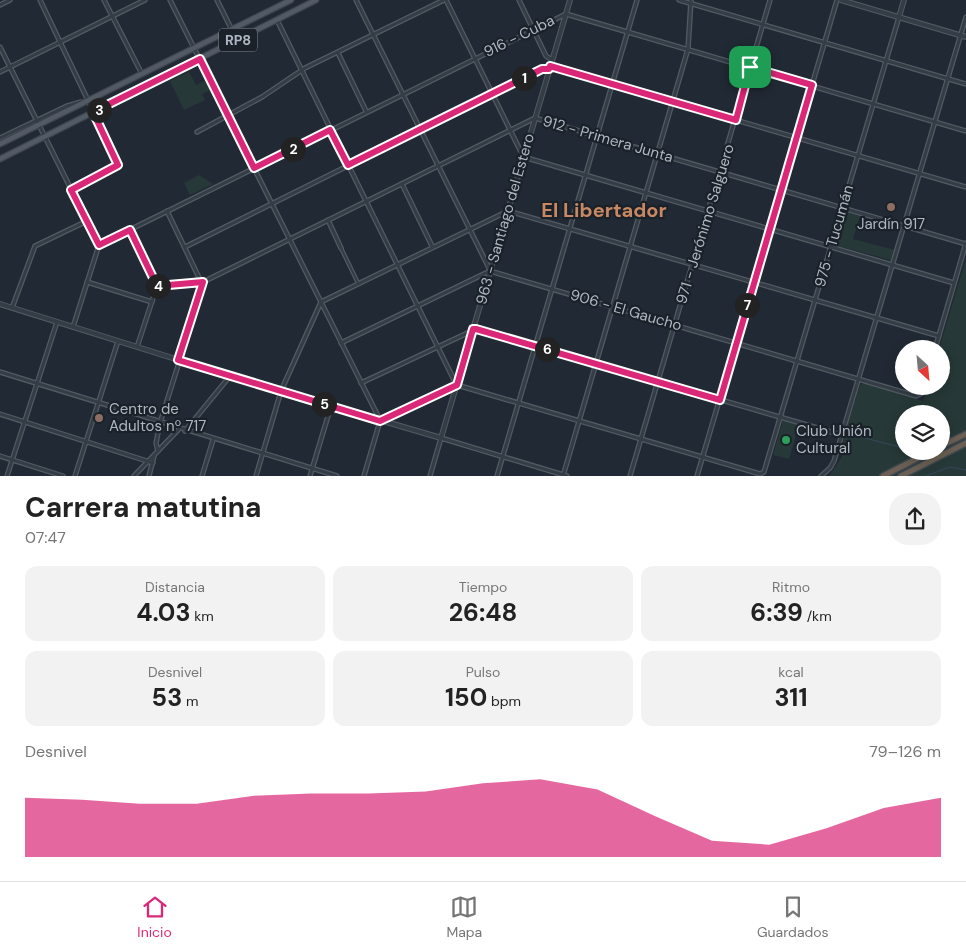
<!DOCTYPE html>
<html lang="es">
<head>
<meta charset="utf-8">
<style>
  body { margin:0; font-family:"DM Sans",sans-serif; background:#f2f2f2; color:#222; height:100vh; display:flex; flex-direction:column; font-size:19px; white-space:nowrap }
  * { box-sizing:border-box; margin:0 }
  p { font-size:16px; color:#767676 }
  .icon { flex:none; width:28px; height:28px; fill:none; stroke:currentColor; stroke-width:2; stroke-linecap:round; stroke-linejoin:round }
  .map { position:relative; height:476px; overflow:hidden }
  .drawer { display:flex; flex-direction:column; background:#fff; flex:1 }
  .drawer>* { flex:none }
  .needle { width:32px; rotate:154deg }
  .controls { position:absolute; left:895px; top:340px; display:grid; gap:10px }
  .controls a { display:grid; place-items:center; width:55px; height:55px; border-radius:50%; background:#fff; box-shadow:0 2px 12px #0003; font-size:25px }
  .pin { position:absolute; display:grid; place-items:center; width:42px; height:42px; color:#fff; margin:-21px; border-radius:10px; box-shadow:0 2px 8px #0006 }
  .km { position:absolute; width:25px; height:25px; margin:-12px; border-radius:50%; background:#222; color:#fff; font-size:14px; line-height:25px; text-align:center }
  .round { display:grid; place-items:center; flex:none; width:52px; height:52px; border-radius:20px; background:#f2f2f2 }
  .overview { display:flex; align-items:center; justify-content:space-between; height:85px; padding:0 25px }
  h1 { font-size:28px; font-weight:700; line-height:38px }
  .figures { display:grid; grid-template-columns:repeat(3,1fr); gap:8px; height:85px; padding:5px 25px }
  .figures div { display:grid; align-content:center; border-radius:12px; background:#f2f2f2; text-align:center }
  .figures b { font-size:25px; font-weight:700 }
  .figures small { font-size:14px; font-weight:400 }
  .figures p { font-size:14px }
  .chart { height:140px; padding:10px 25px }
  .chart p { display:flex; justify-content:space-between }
  .chart svg { width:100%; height:90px; margin-top:5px; fill:#db2777; opacity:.7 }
  .menu { display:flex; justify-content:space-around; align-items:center; height:70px; border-top:1px solid #e0e0e0; background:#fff; font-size:14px; color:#767676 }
  .menu a { display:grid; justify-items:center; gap:2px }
  .menu .on { color:#db2777 }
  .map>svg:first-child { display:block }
  .green { fill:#263837; fill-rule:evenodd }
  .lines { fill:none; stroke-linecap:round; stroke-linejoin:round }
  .stream { stroke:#36475a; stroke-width:1 }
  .pedestrian-casing { stroke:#525a63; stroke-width:4.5 }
  .minor-casing { stroke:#525a63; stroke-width:5.5 }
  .tertiary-casing { stroke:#525a63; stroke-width:6 }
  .primary-casing { stroke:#3e454e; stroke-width:7 }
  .motorway-casing { stroke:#3f474f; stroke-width:8 }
  .pedestrian { stroke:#343c45; stroke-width:2 }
  .minor { stroke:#343c45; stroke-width:3 }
  .tertiary { stroke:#343c45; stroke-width:4 }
  .primary { stroke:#525b65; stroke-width:4.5 }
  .motorway { stroke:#6a5f52; stroke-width:5 }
  .route-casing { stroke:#fff; stroke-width:10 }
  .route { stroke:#db2777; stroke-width:6 }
  .education-dot { fill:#8d6e63; stroke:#1a2129; stroke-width:2 }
  .leisure-dot { fill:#2e9e5b; stroke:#1a2129; stroke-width:2 }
  .labels { text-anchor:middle; stroke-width:4.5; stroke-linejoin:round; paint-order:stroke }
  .shield { fill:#1a2129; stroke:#828a94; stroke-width:1 }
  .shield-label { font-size:14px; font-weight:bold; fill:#aeb7c2 }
  .street-label { font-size:15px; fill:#aeb7c2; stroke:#1a2129 }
  .poi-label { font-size:15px; fill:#aeb7c2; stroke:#1a2129; text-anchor:start }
  .district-label { font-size:20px; font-weight:bold; fill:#c88863; stroke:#1a2129 }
</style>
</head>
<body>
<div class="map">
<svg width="966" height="476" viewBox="0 0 966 476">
  <rect width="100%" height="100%" fill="#212a34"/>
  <g class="green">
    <path d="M189 72 196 85 206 80 211 90 202 94 205 100 184 110 170 81Z"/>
    <path d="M199 175 213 184 190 195 184 183Z"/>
    <path d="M845 212 860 216 853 239 895 250 891 260 838 246 836 242Z"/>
    <path d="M966 259V476H829L842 457 844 436 860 385 865 383 923 401 928 386H941V349H939ZM904 414H941V451H904Z"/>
    <path d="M783 420 799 425 789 459 773 455Z"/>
  </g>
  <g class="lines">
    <g class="stream">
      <path d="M849 434 904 448"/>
      <path d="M912 451 914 453"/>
      <path d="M926 476 950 467 966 470"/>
    </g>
    <g class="pedestrian-casing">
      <path id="pedestrian" d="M341 248 358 283"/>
    </g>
    <g class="minor-casing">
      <g id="minor">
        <path d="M40 0 118 163 117 167 71 190"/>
        <path d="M104 0 142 74"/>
        <path d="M170 0 380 420"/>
        <path d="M217 0 232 30"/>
        <path d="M356 0 490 270"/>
        <path d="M446 0 520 150 527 158 954 283"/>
        <path d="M519 0 546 56 552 60"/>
        <path d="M679 0 966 84"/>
        <path d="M0 5 10 0"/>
        <path d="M277 20 456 384"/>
        <path d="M0 47 99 245 73 327"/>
        <path d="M338 53 366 111"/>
        <path d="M550 66 966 187"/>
        <path d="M0 72 145 0"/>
        <path d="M197 132 262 97 305 68 444 0"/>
        <path d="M0 138 67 106 81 102"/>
        <path d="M402 184 432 246"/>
        <path d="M328 220 341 248"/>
        <path d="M130 230 157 286 137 347"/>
        <path d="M99 245 566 14 966 131"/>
        <path d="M185 247 542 69H549"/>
        <path d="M87 282 152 302"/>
        <path d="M157 286 203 282 535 118 966 244"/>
        <path d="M12 308 35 246 87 221"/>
        <path d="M341 343 490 271 916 396 922 393 924 386"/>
        <path d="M935 349 966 243"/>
        <path d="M0 372 337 476"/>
        <path d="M361 383 476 329 842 435"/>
        <path d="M0 414 153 463"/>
        <path d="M380 421 457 385 760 474 764 472 899 17"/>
        <path d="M185 431 230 376"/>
        <path d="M158 451 156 443 160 423 203 286 167 211"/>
        <path d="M0 456 63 476"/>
        <path d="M7 476 57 322"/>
        <path d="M75 476 118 341"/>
        <path d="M134 476 179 429"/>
        <path d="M149 476 154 456"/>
        <path d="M202 476 213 440"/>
        <path d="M256 476 281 391 321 302 508 211 939 336"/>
        <path d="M310 476 331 406"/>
        <path d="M364 476 380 421"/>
        <path d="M430 476 441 438 567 476"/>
        <path d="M497 476 637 0"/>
        <path d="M563 476 688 49 691 0"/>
        <path d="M630 476 770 0"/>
        <path d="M697 476 837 0"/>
        <path d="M821 476 830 468 834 461 966 17"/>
      </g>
    </g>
    <g class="tertiary-casing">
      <g id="tertiary">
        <path d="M841 0 966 37"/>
        <path d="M899 17 904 0"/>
        <path d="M0 304 230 376 441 438 570 0"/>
      </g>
    </g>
    <g class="primary-casing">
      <g id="primary">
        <path d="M0 144 291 0"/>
        <path d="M0 159 316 0"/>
      </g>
    </g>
    <g class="motorway-casing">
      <g id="motorway">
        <path d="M941 446 966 434"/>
        <path d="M883 476 932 451"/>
        <path d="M901 476 966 443"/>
      </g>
    </g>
    <use href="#pedestrian" class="pedestrian"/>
    <use href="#minor" class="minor"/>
    <use href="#tertiary" class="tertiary"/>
    <use href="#primary" class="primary"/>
    <use href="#motorway" class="motorway"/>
  </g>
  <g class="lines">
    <g class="route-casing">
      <path id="route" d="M200 59 254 168 330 130 348 165 542 69H549L550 66 736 120 750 67 812 85 720 400 476 329H473L457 385 380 421 178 360 203 282 157 286 130 230 99 245 71 190 118 165 93 112Z"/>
    </g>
    <use href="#route" class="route"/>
  </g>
  <g class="education-dot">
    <circle cx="891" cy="207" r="5"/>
    <circle cx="99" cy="418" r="5"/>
  </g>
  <circle class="leisure-dot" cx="786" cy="440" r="5"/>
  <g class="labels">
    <rect class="shield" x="219" y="28.5" width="38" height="23" rx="4"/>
    <g class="shield-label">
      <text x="238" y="45">RP8</text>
    </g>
    <g class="street-label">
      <text transform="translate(519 36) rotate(-26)" y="5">916 - Cuba</text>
      <text transform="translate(608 139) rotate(16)" y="5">912 - Primera Junta</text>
      <text transform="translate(505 219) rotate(-74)" y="5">963 - Santiago del Estero</text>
      <text transform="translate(705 224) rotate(-73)" y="5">971 - Jerónimo Salguero</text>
      <text transform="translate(834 236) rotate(-74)" y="5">975 - Tucumán</text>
      <text transform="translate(626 310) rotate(16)" y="5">906 - El Gaucho</text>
    </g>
    <g class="poi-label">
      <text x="891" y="229" text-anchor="middle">Jardín 917</text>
      <text x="109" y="414">Centro de<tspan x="109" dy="17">Adultos nº 717</tspan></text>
      <text x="796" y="436">Club Unión<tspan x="796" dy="17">Cultural</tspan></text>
    </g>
    <g class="district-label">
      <text x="604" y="217">El Libertador</text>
    </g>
  </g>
</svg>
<div class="controls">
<a><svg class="needle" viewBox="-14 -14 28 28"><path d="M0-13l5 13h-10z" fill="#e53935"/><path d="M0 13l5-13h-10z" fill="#767676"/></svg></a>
<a><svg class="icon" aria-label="layers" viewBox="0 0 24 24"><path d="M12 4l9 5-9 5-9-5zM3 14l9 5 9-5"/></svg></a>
</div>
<div class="pin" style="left:750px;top:67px;background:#1e9e55"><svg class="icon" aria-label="arrive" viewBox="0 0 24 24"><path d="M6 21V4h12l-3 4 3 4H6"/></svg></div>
<b class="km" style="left:524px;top:78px">1</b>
<b class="km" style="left:293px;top:149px">2</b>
<b class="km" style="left:99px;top:110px">3</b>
<b class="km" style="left:158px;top:286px">4</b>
<b class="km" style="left:324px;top:404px">5</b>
<b class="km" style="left:547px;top:349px">6</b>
<b class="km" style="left:747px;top:305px">7</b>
</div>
<section class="drawer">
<div class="overview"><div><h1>Carrera matutina</h1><p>07:47</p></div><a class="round"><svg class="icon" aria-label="share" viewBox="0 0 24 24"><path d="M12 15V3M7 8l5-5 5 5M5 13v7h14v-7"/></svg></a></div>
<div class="figures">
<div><p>Distancia</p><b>4.03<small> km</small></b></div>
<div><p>Tiempo</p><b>26:48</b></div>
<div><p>Ritmo</p><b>6:39<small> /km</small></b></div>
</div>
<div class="figures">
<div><p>Desnivel</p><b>53<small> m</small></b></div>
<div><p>Pulso</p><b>150<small> bpm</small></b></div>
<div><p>kcal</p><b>311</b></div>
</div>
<div class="chart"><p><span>Desnivel</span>79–126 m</p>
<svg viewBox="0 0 160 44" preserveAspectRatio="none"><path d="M0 44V15L10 16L20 18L30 18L40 14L50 13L60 13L70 12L80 8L90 6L100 11L110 24L120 36L130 38L140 30L150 20L160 15V44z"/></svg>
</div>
</section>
<nav class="menu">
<a class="on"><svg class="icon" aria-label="home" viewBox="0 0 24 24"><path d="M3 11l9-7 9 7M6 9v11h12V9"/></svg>Inicio</a>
<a><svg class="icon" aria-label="map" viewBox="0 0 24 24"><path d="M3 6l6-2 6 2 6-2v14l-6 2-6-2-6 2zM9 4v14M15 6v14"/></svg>Mapa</a>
<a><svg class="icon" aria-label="saved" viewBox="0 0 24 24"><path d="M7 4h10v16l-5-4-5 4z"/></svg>Guardados</a>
</nav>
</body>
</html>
